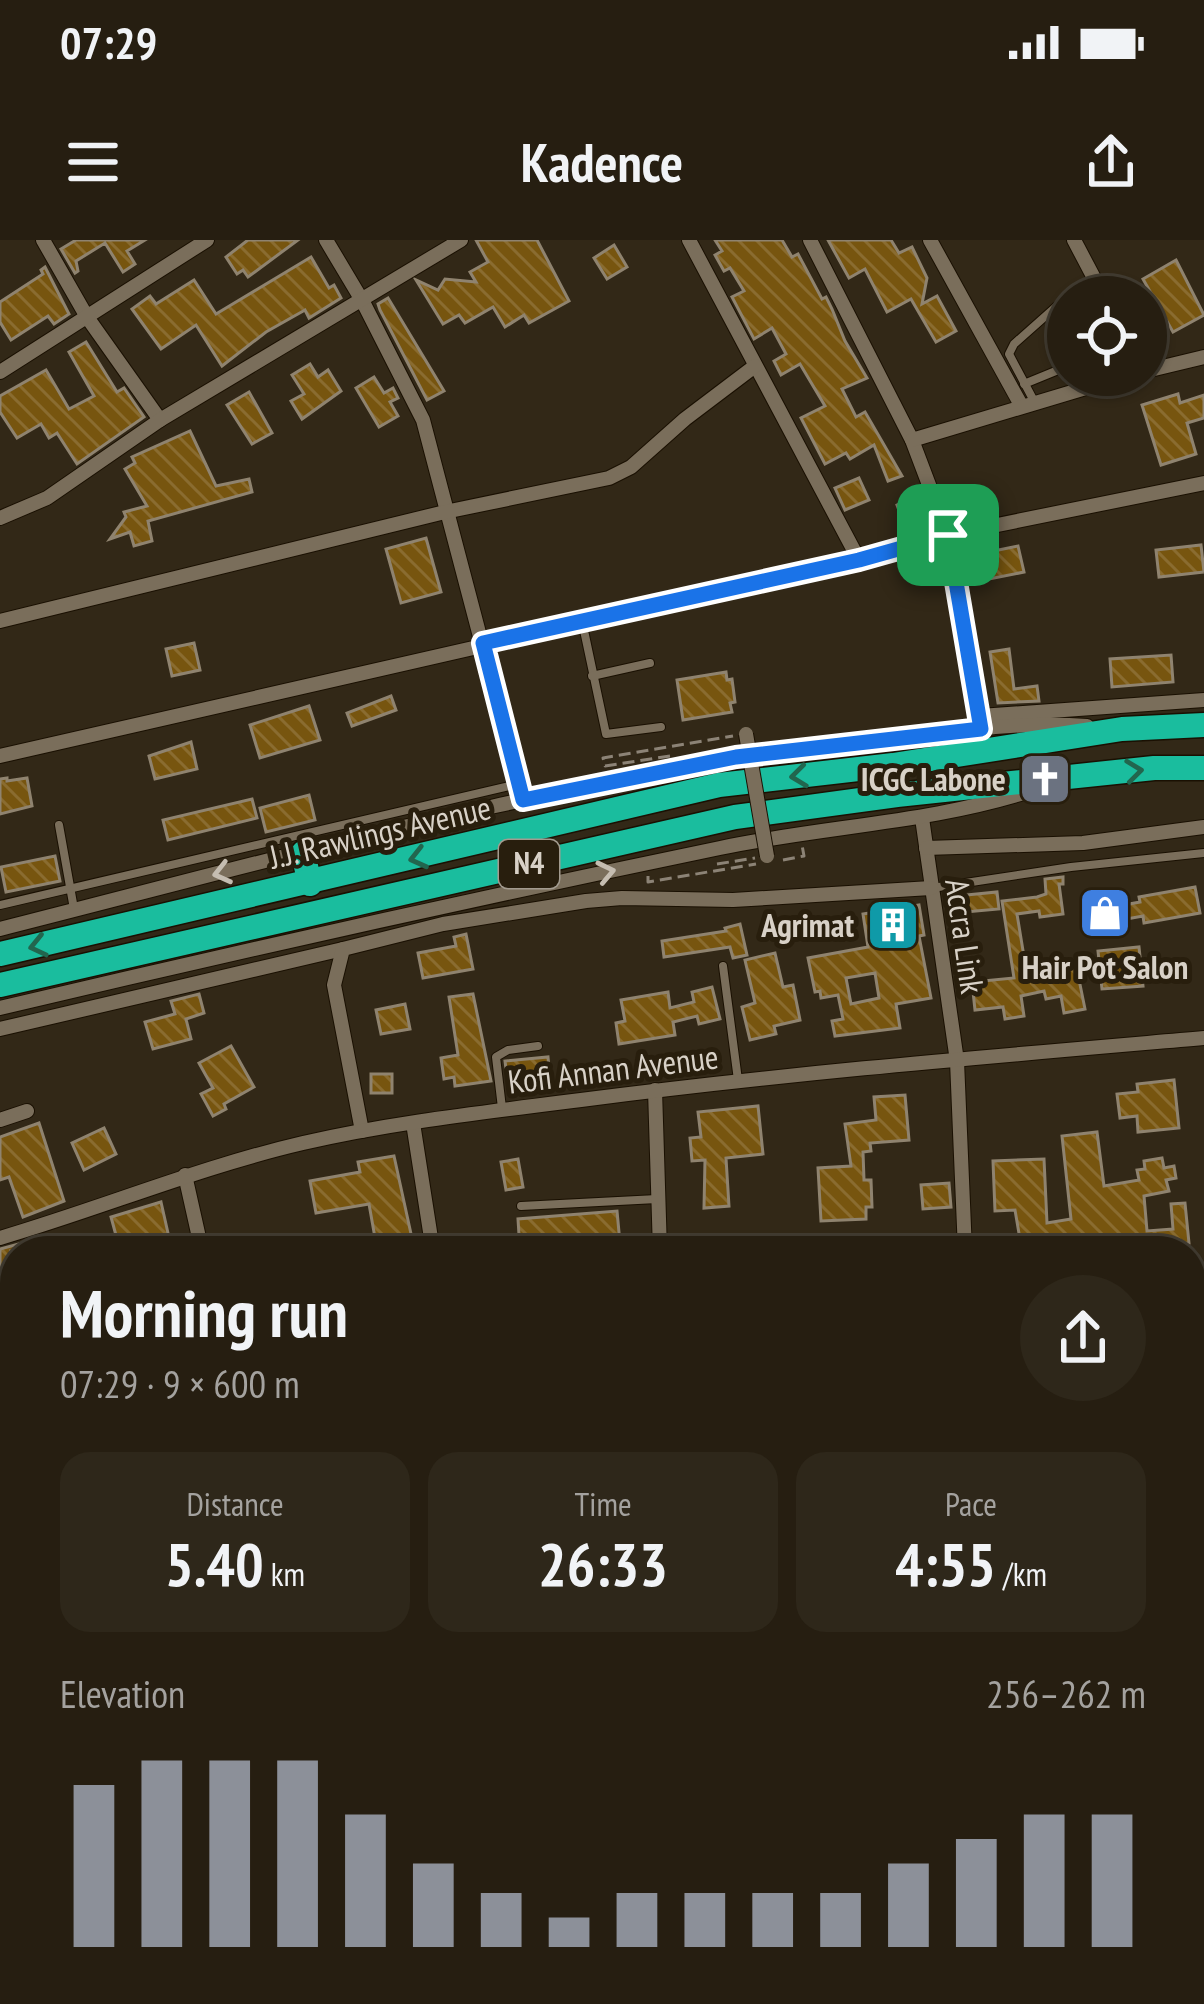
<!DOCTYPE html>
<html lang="en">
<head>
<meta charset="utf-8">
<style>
  body { margin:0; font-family:"PT Sans Narrow",sans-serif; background:#2e271a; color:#f1f3f6; height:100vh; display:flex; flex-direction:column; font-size:45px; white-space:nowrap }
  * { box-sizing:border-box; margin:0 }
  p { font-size:39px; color:#a4a29f }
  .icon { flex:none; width:66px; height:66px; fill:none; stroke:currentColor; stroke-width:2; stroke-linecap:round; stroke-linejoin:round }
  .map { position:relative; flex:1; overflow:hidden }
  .panel { position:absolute; left:0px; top:996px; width:1206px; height:768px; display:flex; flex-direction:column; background:#261e11; border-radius:48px 48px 0 0; box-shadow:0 3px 9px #0004,0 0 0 3px #423c31 }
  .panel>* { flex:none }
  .fabs { position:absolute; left:1047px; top:36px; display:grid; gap:24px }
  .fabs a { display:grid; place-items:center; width:120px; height:120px; border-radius:50%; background:#261e11; box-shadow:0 3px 9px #0004,0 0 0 3px #423c31; font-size:60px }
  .pin { position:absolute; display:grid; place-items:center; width:102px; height:102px; color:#fff; margin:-51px; border-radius:24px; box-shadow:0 6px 18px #0006 }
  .round { display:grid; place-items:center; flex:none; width:126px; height:126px; border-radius:63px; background:#2e271a }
  .overview { display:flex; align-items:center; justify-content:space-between; height:204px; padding:0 60px }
  h1 { font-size:66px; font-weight:700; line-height:90px }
  .figures { display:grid; grid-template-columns:repeat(3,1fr); gap:18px; height:204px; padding:12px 60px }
  .figures div { display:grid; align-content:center; border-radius:30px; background:#2e271a; text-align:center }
  .figures b { font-size:60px; font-weight:700 }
  .figures small { font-size:33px; font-weight:400 }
  .figures p { font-size:33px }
  .chart { height:336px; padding:24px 60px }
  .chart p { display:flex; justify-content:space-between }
  .chart svg { width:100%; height:216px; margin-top:12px; stroke:#8c9099; stroke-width:6 }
  .status { display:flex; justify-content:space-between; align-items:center; height:84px; padding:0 60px; background:#261e11; direction:ltr }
  .status svg { height:33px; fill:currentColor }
  header { display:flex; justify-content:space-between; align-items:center; height:156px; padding:0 60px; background:#261e11; font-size:54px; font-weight:700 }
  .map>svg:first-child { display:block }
  .building { fill:url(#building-back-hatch); stroke:#8f836f; stroke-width:3; fill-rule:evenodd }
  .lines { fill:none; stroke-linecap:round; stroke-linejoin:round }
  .lane-casing { stroke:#1a1002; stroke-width:10 }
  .street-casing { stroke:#1a1002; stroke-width:16 }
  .highway-casing { stroke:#1a1002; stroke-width:27 }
  .path { stroke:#8c8376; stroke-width:3; stroke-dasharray:12 6; stroke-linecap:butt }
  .lane { stroke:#7a6e5b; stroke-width:8 }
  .street { stroke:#7a6e5b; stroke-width:14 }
  .highway { stroke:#1abd9e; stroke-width:24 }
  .street-bridge-casing { stroke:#1a1002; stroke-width:16; stroke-linecap:butt }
  .street-bridge { stroke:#7a6e5b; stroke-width:14 }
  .oneway { stroke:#22664e }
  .oneway2 { stroke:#c5bdb1 }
  .route-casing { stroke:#fff; stroke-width:24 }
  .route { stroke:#1a73e8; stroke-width:15 }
  .labels { text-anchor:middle; stroke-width:10; stroke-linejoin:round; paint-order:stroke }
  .shield { fill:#281e0d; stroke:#a39b8f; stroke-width:3 }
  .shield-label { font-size:30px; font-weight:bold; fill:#d8d1c7 }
  .poi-label { font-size:33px; font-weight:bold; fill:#d8d1c7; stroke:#281e0d; text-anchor:end }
  .street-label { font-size:33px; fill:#d8d1c7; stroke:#281e0d }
</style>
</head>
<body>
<div class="status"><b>07:29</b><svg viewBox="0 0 49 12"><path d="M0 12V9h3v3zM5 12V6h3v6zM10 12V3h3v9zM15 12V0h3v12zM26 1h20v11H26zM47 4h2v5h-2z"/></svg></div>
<header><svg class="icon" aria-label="menu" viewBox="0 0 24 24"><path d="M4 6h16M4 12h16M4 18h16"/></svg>Kadence<svg class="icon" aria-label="share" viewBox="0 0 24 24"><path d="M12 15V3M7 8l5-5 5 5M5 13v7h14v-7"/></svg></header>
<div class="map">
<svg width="1204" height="1764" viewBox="0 0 1204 1764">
  <defs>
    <pattern id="building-back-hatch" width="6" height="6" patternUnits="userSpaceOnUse" patternTransform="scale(3)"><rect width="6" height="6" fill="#77550f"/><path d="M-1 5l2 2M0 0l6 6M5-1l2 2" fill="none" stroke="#8a6c30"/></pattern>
  </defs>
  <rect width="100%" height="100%" fill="#322817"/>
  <g class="building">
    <path d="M76 0H145L127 11 135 24 123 32 105 3 76 21 78 31 75 33 61 9Z"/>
    <path d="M248 0H298L248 37 243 30 237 34 226 17Z"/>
    <path d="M476 0H537L569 61 529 83 524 75 505 87 493 67 465 83 459 75 443 84 416 40 438 50 445 39 476 42 470 32 488 22Z"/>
    <path d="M715 0H782L792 17 798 14 822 59 826 57 832 69 845 101 867 138 842 149 856 177 865 172 902 236 888 241 874 205 850 219 846 213 825 224 801 178 825 166 800 124 781 135 774 121 786 114 772 88 754 99 732 57 744 51 730 28 724 31 715 15 722 11Z"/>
    <path d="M828 0H891L899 13 912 7 927 38 922 64 937 56 956 91 936 102 911 59 887 72 865 29 849 38Z"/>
    <path d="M614 5 627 27 607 39 594 18Z"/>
    <path d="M311 17 329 48 334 45 341 58 309 78 305 70 266 92 222 126 196 85 161 109 132 69 150 56 156 64 194 40 216 74Z"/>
    <path d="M1176 20 1204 75 1173 92 1143 39Z"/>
    <path d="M45 27 69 74 54 84 48 76 11 100 0 82V62L43 34 41 30Z"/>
    <path d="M388 58 444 151 427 160 380 70 378 64Z"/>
    <path d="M86 102 117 152 124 148 144 177 77 224 57 193 49 198 41 184 17 198 0 172V156L46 130 69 169 94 156 69 112Z"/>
    <path d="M310 124 318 137 328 130 341 151 302 179 291 161 304 154 292 135Z"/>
    <path d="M374 137 384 153 393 148 398 158 390 162 398 176 379 187 356 148Z"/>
    <path d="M249 152 272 193 252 204 227 165Z"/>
    <path d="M1178 154 1180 163 1204 155V178L1187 183 1196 214 1161 225 1142 165Z"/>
    <path d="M190 191 216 246 249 239 252 252 148 281 152 301 134 306 130 292 110 299 126 277 124 272 147 266 125 229 135 223 132 217Z"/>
    <path d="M859 238 869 260 845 270 835 248Z"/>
    <path d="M908 260 918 287 906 289 897 265Z"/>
    <path d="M426 298 441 352 401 363 386 309Z"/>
    <path d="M1201 305 1204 332 1159 337 1156 310Z"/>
    <path d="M1018 306 1024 332 989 339 984 313Z"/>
    <path d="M194 403 200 430 172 436 166 409Z"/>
    <path d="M1009 409 1014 449 1037 446 1039 461 998 463 990 412Z"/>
    <path d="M1171 415 1173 442 1112 447 1110 419Z"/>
    <path d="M726 432 727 440 732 439 735 462 730 463 732 472 683 480 677 440Z"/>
    <path d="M391 456 396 470 352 486 347 473Z"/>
    <path d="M309 466 320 500 260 518 250 485Z"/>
    <path d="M191 502 197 529 155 539 149 516Z"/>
    <path d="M7 538V541L27 538 32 566 0 574V539Z"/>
    <path d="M309 555 315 580 266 592 260 568Z"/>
    <path d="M252 559 257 578 168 600 163 580Z"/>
    <path d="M55 616 60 641 6 652 1 627Z"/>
    <path d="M1063 637V644H1059L1063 674 1040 677 1039 671 1017 674 1026 729 1075 720 1085 769 1064 773 1061 756 1046 759 1044 751 1021 756 1024 776 1005 779 1003 767 975 770 972 742 1014 738 1002 661 1037 657 1046 654 1045 639Z"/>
    <path d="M1195 647 1200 673 1144 683 1143 676 1088 686 1086 672 1140 662 1139 657Z"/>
    <path d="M997 652 999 669 953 673V668H947L946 657Z"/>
    <path d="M919 665 924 695 919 696 931 758 896 764 900 788 835 796 832 781 843 779 838 755 821 758 820 751 815 752 808 718 868 707 863 674ZM875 733 879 758 851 764 846 738Z"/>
    <path d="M740 684 747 715 733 718 730 707 664 717 662 701 726 691 725 688Z"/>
    <path d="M466 694 473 729 423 738 418 713 456 706 454 697Z"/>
    <path d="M1139 707 1143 746 1102 749 1098 711Z"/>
    <path d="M775 713 783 747 793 745 800 780 774 786 776 794 750 800 742 767 755 763 745 720Z"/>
    <path d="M712 747 720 779 699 784 697 776 673 782 675 795 619 804 616 783 625 781 621 760 668 752 670 768 694 762 692 752Z"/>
    <path d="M199 754 204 773 186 779 191 799 153 809 145 782 175 774 171 761Z"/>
    <path d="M473 754 491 841 455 846 454 837 444 839 441 818 458 815 449 757Z"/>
    <path d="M405 764 410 789 381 794 376 770Z"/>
    <path d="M231 806 254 847 224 864 226 869 213 876 201 854 213 848 199 823Z"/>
    <path d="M548 817 550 840 508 844 505 821Z"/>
    <rect x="371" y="834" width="21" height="19"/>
    <path d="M1174 840 1179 888 1138 892 1137 876 1120 878 1117 854 1138 852 1137 844Z"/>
    <path d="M905 855 909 900 870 903 871 911 863 912 864 940H871L872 967H866V979L821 981 818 928 851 926 845 884 876 880 874 857Z"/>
    <path d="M758 866 763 914 726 918 729 966 704 968 705 920 692 921 690 898 701 897 698 872Z"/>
    <path d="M39 883 64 961 23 977 9 937 0 940V897Z"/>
    <path d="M104 888 116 914 84 930 72 903Z"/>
    <path d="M1097 892 1104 946 1139 940 1137 930 1145 929 1144 921 1162 918 1164 928 1174 926 1176 938 1166 940 1169 951 1144 956 1147 991 1173 989 1171 964 1185 963 1189 1003 1022 1011 1015 970 995 971 993 921 1044 919 1047 983 1071 979 1062 896Z"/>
    <path d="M394 916 413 1003 377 1009 369 964 316 973 310 941 360 932 358 922Z"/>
    <path d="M518 919 523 947 506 950 501 922Z"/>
    <path d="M949 943 951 967 923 969 921 945Z"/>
    <path d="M161 962 172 1011H142L141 1003 120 1010 111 977Z"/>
    <path d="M617 971 620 1003 520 1011 518 979Z"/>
    <path d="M37 999 42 1011H11L15 1025V1092H11L0 1058V1009Z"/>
    <path d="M15 1163V1192L0 1196V1168Z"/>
    <path d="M1204 1217V1265L1191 1266V1218Z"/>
    <path d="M15 1234V1323L0 1326V1238Z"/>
    <path d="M15 1346V1422L0 1426V1349Z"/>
    <path d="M14 1445 15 1567 12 1568 15 1647 1 1650 0 1449Z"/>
    <path d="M1204 1450V1504L1191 1510V1458Z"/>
    <path d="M15 1670V1750L0 1753V1675Z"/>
    <path d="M1191 1719 1204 1720V1743H1191Z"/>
    <path d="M110 1749H353V1752L314 1764H69Z"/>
    <path d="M527 1749H552L554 1754 564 1749H704L673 1764H520L517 1754Z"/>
    <path d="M773 1749H808L817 1764H746Z"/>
    <path d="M940 1749H1025L1034 1757 1027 1764H958Z"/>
  </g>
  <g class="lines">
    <g class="lane-casing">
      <g id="lane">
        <path d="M1024 144 1068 126"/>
        <path d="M1034 161 1009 114 1014 104 1076 49"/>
        <path d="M582 381 606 494 661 487"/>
        <path d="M592 436 650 423"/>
        <path d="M59 585 74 669"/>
        <path d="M932 648 1071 627 1204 613"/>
        <path d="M0 665 518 544"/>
        <path d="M723 726 738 840"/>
        <path d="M502 868 496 817 508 810 538 806"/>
        <path d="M521 966 657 959"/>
      </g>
    </g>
    <g class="street-casing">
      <g id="street">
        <path d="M43 0 87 77 160 180"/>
        <path d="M326 0 363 62 423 180 523 560"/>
        <path d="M689 0 859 320"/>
        <path d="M810 0 912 200 948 295 981 489"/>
        <path d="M930 0 1021 165"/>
        <path d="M1074 0 1104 57"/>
        <path d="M1146 131 1204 117"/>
        <path d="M0 132 207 0"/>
        <path d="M912 200 1129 135"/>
        <path d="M0 278 47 258 160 180 461 0"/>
        <path d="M0 381 445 272 609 238 631 227 685 179 755 126"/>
        <path d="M980 476 1204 460"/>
        <path d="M0 516 859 320 948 295 1204 243"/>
        <path d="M922 578 957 821 965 1011"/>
        <path d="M926 608 1083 603 1204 587"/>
        <path d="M0 689C284 617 569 536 861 503 937 495 1011 480 1087 486"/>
        <path d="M0 768C240 711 479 658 720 608 825 586 932 583 1033 550"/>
        <path d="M0 789 343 709"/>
        <path d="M655 850 660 1011"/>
        <path d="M0 880 27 871"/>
        <path d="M413 883 433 1011"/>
        <path d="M362 891 334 745 343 709 443 684 586 661 622 658 733 660 931 648"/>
        <path d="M185 935 202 1011"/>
        <path d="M0 998C102 968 200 927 303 903 394 882 488 872 581 860 788 833 996 816 1204 798"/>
        <path d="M0 1108 15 1103"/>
        <path d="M1191 1122 1204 1123"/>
        <path d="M0 1227 15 1222"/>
        <path d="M0 1338 15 1334"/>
        <path d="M0 1438 15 1433"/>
        <path d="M0 1662 15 1658"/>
        <path d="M502 1749 509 1764"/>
        <path d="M1101 1749 1126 1764"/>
        <path d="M2 1764 75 1749"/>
        <path d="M394 1764 442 1749"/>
        <path d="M697 1764 733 1749"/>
      </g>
    </g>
    <g class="highway-casing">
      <g id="highway">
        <path d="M303 613 310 644"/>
        <path d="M0 714 719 545 893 525 1122 489 1204 485"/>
        <path d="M0 745 735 577 897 555 1154 528H1204"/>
      </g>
    </g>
    <g class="path">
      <path d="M670 516 605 526 603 518 733 496"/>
      <path d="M783 620 804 616 802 605"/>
      <path d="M717 624 755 618"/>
      <path d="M648 636V642L756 624"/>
      <path d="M934 1749 939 1764"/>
    </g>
    <use href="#lane" class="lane"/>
    <use href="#street" class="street"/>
    <use href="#highway" class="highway"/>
    <g class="street-bridge-casing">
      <path id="street-bridge" d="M746 494 767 616"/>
    </g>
    <use href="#street-bridge" class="street-bridge"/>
  </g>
  <defs><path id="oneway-chevron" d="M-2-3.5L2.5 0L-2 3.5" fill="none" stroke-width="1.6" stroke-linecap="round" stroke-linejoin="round" transform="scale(3)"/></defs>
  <g class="oneway">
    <use href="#oneway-chevron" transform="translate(1134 531) rotate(-7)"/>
    <use href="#oneway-chevron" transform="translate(799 536) rotate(173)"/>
    <use href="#oneway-chevron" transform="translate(418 618) rotate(166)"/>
    <use href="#oneway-chevron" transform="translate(38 706) rotate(167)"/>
  </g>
  <g class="oneway2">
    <use href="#oneway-chevron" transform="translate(606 632) rotate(-12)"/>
    <use href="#oneway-chevron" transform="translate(222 633) rotate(166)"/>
  </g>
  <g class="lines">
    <g class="route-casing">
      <path id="route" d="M948 295 981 489 736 517 523 560 483 403 859 320Z"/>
    </g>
    <use href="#route" class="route"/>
  </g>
  <defs>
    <g id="church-square" transform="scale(2.7)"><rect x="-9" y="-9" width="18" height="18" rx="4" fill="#6b7280" stroke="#281e0d"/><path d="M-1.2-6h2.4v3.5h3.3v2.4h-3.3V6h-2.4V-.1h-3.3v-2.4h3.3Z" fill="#fff"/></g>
    <g id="shop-square" transform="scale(2.7)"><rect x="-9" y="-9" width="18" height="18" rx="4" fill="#3f7fe0" stroke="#281e0d"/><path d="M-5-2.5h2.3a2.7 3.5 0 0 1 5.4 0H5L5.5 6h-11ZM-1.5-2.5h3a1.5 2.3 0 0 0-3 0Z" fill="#fff"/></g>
    <g id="building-square" transform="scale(2.7)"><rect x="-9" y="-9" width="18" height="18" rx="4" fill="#0f9aa8" stroke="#281e0d"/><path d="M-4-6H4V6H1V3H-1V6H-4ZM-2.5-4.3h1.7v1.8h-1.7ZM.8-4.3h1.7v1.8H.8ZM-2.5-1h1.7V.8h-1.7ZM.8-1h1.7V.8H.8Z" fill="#fff"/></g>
  </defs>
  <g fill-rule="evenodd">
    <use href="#church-square" x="1045" y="539"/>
    <use href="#shop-square" x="1105" y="673"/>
    <use href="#building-square" x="893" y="685"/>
  </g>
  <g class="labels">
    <rect class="shield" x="499" y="600" width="60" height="48" rx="9"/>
    <g class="shield-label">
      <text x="529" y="634">N4</text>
    </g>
    <g class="poi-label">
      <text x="1006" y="551">ICGC Labone</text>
      <text x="854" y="697">Agrimat</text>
      <text x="1105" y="739" text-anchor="middle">Hair Pot Salon</text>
    </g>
    <g class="street-label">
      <text transform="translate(380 592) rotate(-13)" y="12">J.J. Rawlings Avenue</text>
      <text transform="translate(965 696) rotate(82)" y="12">Accra Link</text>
      <text transform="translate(613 829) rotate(-7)" y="12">Kofi Annan Avenue</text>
    </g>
  </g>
</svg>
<div class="fabs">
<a><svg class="icon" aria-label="locate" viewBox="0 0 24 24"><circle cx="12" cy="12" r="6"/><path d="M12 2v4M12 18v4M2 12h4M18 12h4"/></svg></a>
</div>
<div class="pin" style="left:948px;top:295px;background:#1e9e55"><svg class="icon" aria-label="arrive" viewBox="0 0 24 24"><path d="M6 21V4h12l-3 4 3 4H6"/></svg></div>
<section class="panel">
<div class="overview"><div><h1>Morning run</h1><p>07:29 · 9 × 600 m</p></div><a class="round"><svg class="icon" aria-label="share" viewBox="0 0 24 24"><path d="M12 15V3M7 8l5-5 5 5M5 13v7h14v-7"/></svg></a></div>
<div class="figures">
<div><p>Distance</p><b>5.40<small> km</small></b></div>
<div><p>Time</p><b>26:33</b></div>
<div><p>Pace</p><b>4:55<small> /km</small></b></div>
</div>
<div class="chart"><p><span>Elevation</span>256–262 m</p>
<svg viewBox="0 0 160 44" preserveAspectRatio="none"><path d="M5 44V11M15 44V6M25 44V6M35 44V6M45 44V17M55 44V27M65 44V33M75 44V38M85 44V33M95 44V33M105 44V33M115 44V33M125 44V27M135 44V22M145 44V17M155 44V17"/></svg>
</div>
</section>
</div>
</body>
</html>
